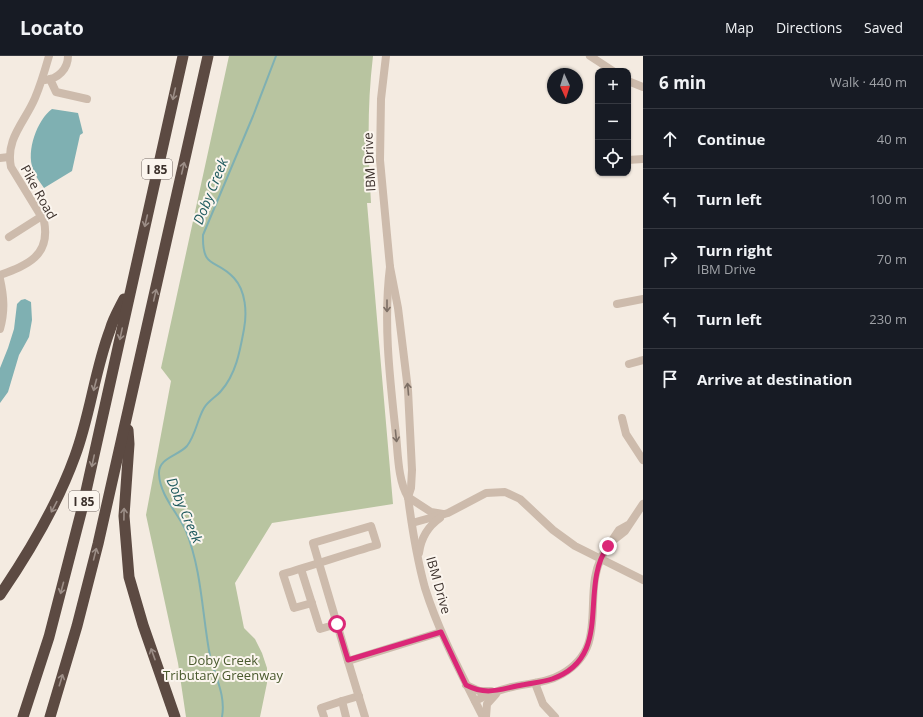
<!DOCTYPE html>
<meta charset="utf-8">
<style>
:root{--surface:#171b24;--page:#20242c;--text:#f1f3f6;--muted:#9ea1a6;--line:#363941}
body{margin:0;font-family:"Open Sans",sans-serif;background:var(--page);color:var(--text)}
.controls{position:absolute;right:12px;top:12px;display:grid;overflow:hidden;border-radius:8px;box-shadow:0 1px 3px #0004}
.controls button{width:36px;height:36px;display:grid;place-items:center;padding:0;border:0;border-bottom:1px solid var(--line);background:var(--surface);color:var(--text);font:20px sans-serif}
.compass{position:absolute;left:547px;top:12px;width:36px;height:36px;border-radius:50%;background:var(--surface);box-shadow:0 1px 3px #0004;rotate:176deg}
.stop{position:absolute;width:12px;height:12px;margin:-9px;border:3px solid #db2777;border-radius:50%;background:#fff}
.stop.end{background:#db2777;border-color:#fff;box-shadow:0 1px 4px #0008}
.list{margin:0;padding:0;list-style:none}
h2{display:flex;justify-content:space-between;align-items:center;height:52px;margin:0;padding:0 16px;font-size:17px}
h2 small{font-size:13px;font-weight:400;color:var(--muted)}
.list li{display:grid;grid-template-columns:26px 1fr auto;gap:12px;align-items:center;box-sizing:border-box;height:60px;padding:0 16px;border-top:1px solid var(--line)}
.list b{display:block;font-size:15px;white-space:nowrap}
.list p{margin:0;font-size:13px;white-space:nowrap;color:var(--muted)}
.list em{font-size:13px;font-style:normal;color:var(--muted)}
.icon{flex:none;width:22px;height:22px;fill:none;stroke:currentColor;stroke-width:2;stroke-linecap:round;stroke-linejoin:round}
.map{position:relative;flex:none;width:643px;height:661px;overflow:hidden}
header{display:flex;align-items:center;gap:24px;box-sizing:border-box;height:56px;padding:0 20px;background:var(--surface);border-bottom:1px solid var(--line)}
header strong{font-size:19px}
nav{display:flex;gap:22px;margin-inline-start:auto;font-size:14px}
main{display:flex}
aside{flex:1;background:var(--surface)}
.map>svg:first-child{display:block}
.green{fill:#b8c4a0}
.water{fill:#7fb0b2}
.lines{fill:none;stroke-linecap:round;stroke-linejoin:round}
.stream{stroke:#7fb0b2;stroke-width:2}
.minor{stroke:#cdbbac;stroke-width:8}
.highway{stroke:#5c4a42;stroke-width:11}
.oneway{stroke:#9c8e87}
.oneway2{stroke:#7d6f65}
.route{stroke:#db2777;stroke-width:5}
.labels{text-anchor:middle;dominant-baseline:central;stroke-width:4;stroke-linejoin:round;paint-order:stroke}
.shield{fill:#fbf5ee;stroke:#756b66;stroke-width:1}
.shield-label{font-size:12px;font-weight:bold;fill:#3b302b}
.street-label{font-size:13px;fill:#3b302b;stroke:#fbf5ee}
.park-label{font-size:13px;fill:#4a5a2e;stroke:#fbf5ee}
.water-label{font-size:14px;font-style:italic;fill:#1f5a5e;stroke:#fbf5ee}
</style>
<header>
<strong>Locato</strong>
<nav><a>Map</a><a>Directions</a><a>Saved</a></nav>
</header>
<main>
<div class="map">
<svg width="643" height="661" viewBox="0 0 643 661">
<rect width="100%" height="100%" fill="#f4ebe1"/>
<!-- green -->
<path class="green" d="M229,0H373C367,50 368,97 371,147H367L393,448L272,467L235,527L244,572L255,583L262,597L267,612V627L260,661H186L178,607L146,459L171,325L161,312Z"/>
<!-- water -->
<g class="water">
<path d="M52,53L78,57L83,77L80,79L72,115L44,132C40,126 35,120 33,113C26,95 37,64 52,53Z"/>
<polygon points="25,243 31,246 32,264 29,281 19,299 8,336 0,347 0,312 8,292 14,273 17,248 21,244"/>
</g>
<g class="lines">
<!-- stream -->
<path class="stream" d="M222,661C226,639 215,621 210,600C202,558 202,515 186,475C178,457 160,440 159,418C158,402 178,400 187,390C196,378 197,364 204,352C208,345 216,341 221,335C236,318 240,295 244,273C247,257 246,235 234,222C216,202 202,214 203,179L253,60L276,0"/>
<!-- minor -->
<g class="minor">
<polyline points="386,0 381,43 380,104 390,211 398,252 408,334 412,414 411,432 408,441"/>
<polyline points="590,0 613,15"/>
<polyline points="50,23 56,36 87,43"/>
<path d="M45,24C58,23 68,13 68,0"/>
<polyline points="628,25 643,31"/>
<polyline points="0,102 9,101"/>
<polyline points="628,104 643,103"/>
<polyline points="9,181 42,160"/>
<path d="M390,211C383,267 390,324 396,379C398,398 398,425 408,441C412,472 417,503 425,532C439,577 462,619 483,661"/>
<path d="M0,219C27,209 51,200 44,165L11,111C5,83 25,66 35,42C41,28 45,14 49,0"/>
<path d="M0,223C4,241 5,255 0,273"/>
<polyline points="617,248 643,243"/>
<polyline points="629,308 643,304"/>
<polyline points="622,362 626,378 643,404"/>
<polyline points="408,441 431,456 443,458"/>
<polyline points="412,467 448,457 486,437 505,436 520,443 553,474 575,490 643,524"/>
<polyline points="628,469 619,474 611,486 625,475 643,448"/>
<path d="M419,497C421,482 427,471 440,462"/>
<polyline points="301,513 320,573 337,568"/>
<path d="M312,547L294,552L283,518C314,509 346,498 377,489L371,470L313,487L348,605"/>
<polyline points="535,627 543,648 555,661"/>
<polyline points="466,629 479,635 491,635"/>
<path d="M475,645C487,639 499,634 512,631C529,627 547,627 562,618C602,595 589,559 595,522C597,509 603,496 611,486"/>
<polyline points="324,661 321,652 342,645"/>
<polyline points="346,661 342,645 359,640"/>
<polyline points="365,661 348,605 441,576"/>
<polyline points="486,661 487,648 496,638"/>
</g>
<!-- highway -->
<g class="highway">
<polyline points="128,374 129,388 124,460 129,521 143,569 175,661"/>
<path d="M0,539C30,495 57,450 75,400C90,360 95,313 110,274C113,263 119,253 124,243"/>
<polyline points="23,661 49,581 82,453 183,0"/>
<polyline points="50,661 77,570 98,488 208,0"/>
</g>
</g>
<!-- one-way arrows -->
<defs><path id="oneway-shaft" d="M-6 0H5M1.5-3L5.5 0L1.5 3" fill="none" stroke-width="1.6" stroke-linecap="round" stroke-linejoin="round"/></defs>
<g class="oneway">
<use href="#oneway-shaft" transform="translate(174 38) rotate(103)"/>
<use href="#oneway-shaft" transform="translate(183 112) rotate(-77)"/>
<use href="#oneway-shaft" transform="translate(146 165) rotate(103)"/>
<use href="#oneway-shaft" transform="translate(155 239) rotate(-77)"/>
<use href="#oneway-shaft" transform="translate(121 278) rotate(102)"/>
<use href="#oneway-shaft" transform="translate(95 329) rotate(105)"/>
<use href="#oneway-shaft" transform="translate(93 405) rotate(102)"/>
<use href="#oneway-shaft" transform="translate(54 451) rotate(118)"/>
<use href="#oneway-shaft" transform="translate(124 458) rotate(-89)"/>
<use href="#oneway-shaft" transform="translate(95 498) rotate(-76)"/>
<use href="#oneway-shaft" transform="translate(62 532) rotate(105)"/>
<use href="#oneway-shaft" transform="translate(153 598) rotate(-110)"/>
<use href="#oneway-shaft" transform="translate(61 624) rotate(-73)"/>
</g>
<g class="oneway2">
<use href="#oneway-shaft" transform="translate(387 250) rotate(90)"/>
<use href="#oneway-shaft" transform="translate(408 333) rotate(-95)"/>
<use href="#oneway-shaft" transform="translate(396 380) rotate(84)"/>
</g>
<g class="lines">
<!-- route -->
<path class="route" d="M337,568L348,604L441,576L466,629C487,640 500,633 522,629C532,627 543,626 552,623C615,601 578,532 608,490"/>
</g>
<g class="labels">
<!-- shield labels -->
<g class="shield">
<rect x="142" y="103" width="30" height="20" rx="3"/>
<rect x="69" y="435" width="30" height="20" rx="3"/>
</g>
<g class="shield-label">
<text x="157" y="113">I 85</text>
<text x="84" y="445">I 85</text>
</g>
<!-- street labels -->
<g class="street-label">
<text transform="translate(369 106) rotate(-93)">IBM Drive</text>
<text transform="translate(39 136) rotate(61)">Pike Road</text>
<text transform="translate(439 529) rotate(74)">IBM Drive</text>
</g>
<!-- park labels -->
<g class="park-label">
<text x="223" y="604">Doby Creek<tspan x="223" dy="15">Tributary Greenway</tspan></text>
</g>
<!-- water labels -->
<g class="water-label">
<text transform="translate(210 135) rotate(-68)">Doby Creek</text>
<text transform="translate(185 454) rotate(67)">Doby Creek</text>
</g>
</g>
</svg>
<div class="controls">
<button>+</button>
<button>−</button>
<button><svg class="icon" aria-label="locate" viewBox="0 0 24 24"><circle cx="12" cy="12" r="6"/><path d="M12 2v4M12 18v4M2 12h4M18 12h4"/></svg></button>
</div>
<svg class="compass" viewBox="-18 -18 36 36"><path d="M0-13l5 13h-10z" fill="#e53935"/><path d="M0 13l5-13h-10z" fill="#9ea1a6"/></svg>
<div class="stop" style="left:337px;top:568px"></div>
<div class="stop end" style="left:608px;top:490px"></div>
</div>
<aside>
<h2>6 min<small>Walk · 440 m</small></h2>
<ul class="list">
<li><svg class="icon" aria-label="ahead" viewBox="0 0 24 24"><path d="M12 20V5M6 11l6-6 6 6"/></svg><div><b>Continue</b></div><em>40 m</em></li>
<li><svg class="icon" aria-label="left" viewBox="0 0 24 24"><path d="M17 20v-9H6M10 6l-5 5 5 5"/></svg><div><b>Turn left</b></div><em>100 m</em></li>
<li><svg class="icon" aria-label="right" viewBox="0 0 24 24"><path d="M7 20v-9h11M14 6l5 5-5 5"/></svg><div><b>Turn right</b><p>IBM Drive</p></div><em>70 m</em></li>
<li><svg class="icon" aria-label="left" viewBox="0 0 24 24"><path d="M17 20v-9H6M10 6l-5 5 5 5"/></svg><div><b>Turn left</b></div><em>230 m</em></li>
<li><svg class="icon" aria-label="arrive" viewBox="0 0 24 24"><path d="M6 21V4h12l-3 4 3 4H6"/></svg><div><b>Arrive at destination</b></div></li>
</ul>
</aside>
</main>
